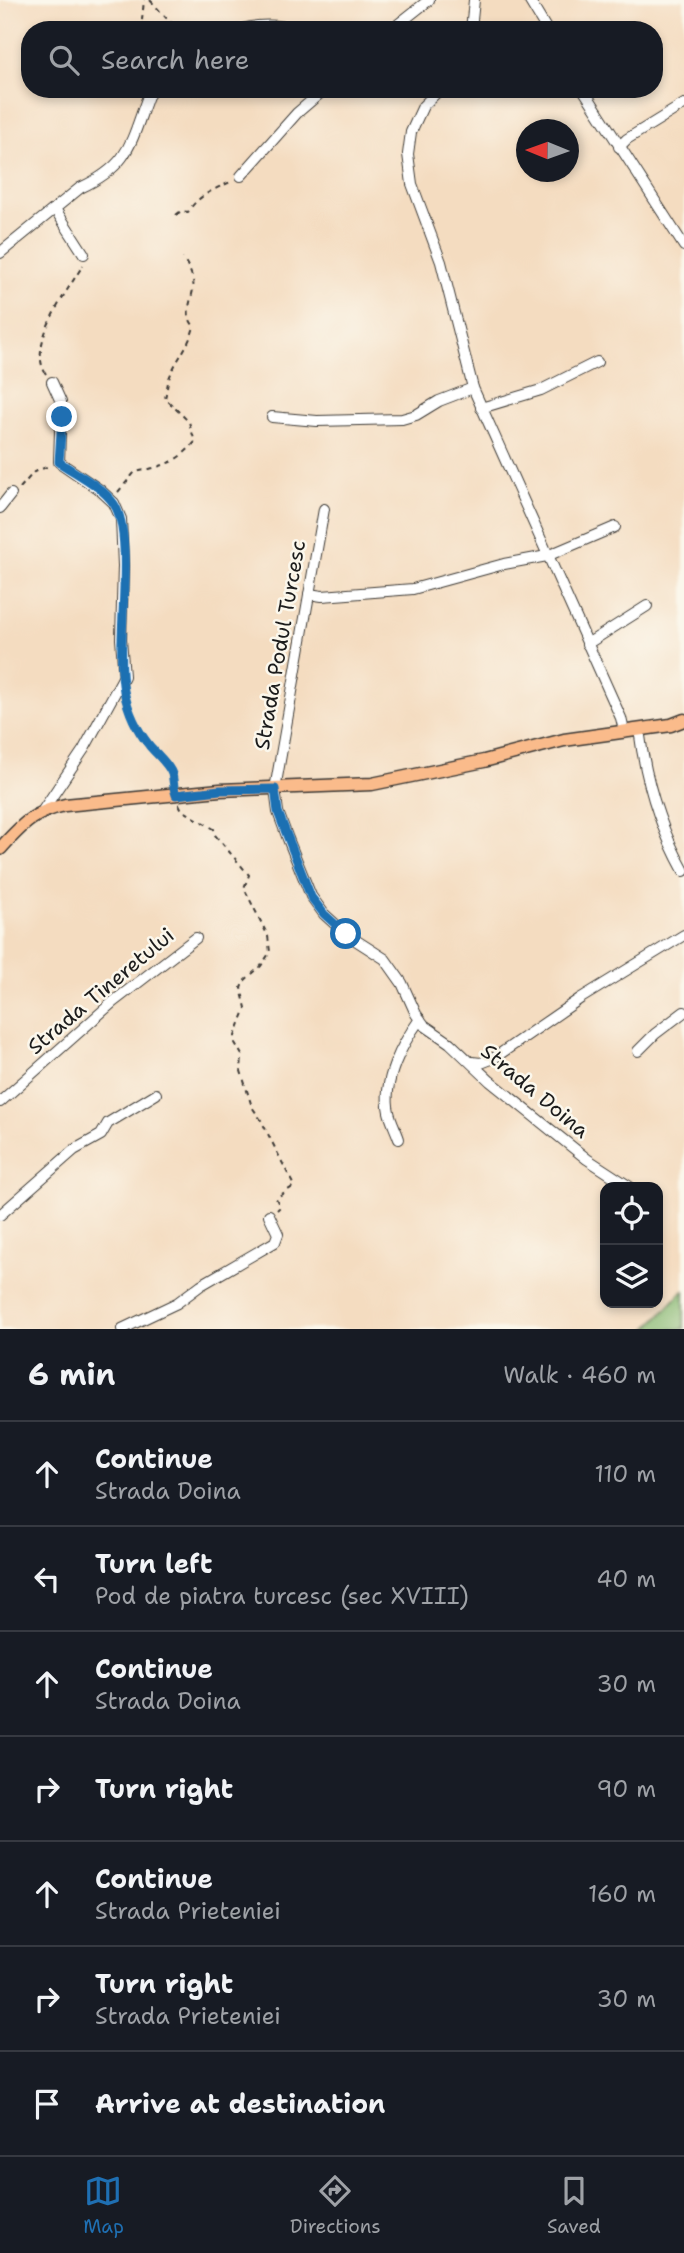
<!DOCTYPE html>
<meta charset="utf-8">
<style>
:root{--surface:#171b24;--page:#20242c;--text:#f1f3f6;--muted:#9ea1a6;--line:#363941;--accent:#1f6fb2}
body{margin:0;font-family:"Shantell Sans",sans-serif;background:var(--page);color:var(--text)}
.controls{position:absolute;right:21px;bottom:21px;display:grid;overflow:hidden;border-radius:14px;box-shadow:0 4px 10px #0003}
.controls button{width:63px;height:63px;display:grid;place-items:center;padding:0;border:0;border-bottom:2px solid var(--line);background:var(--surface);color:var(--text);font:35px sans-serif}
.compass{position:absolute;left:516px;top:119px;width:63px;height:63px;border-radius:50%;background:var(--surface);box-shadow:0 4px 10px #0003;rotate:271deg}
.stop{position:absolute;width:21px;height:21px;margin:-16px;border:5px solid #1f6fb2;border-radius:50%;background:#fff}
.stop.end{background:#1f6fb2;border-color:#fff;box-shadow:0 2px 7px #0008}
.list{margin:0;padding:0;list-style:none}
h2{display:flex;justify-content:space-between;align-items:center;height:91px;margin:0;padding:0 28px;font-size:30px}
h2 small{font-size:23px;font-weight:400;color:var(--muted)}
.list li{display:grid;grid-template-columns:46px 1fr auto;gap:21px;align-items:center;box-sizing:border-box;height:105px;padding:0 28px;border-top:2px solid var(--line)}
.list b{display:block;font-size:26px;white-space:nowrap}
.list p{margin:0;font-size:23px;white-space:nowrap;color:var(--muted)}
.list em{font-size:23px;font-style:normal;color:var(--muted)}
.icon{flex:none;width:38px;height:38px;fill:none;stroke:currentColor;stroke-width:2;stroke-linecap:round;stroke-linejoin:round}
.map{position:relative;flex:none;width:684px;height:1329px;overflow:hidden}
.search{position:absolute;background:var(--surface);box-shadow:0 4px 10px #0003;left:21px;right:21px;top:21px;height:77px;display:flex;align-items:center;gap:18px;box-sizing:border-box;padding:0 24px;border-radius:28px;color:var(--muted);font-size:26px}
.sheet{height:826px;background:var(--surface)}
nav{display:flex;justify-content:space-around;align-items:center;box-sizing:border-box;height:98px;border-top:2px solid var(--line);background:var(--surface);font-size:19px;color:var(--muted)}
nav a{display:grid;justify-items:center;gap:4px}
nav .on{color:var(--accent)}
.map>svg:first-child{display:block}
.forest{fill:#89b973;stroke:#526a48;stroke-width:2}
.lines{fill:none;stroke-linecap:round;stroke-linejoin:round}
.minor-casing{stroke:#3c3935;stroke-width:12}
.major-casing{stroke:#3c3935;stroke-width:15}
.path{stroke:#3c3935;stroke-width:2;stroke-dasharray:5 5;stroke-linecap:butt}
.minor{stroke:#fff;stroke-width:10}
.major{stroke:#fabb8b;stroke-width:12}
.route{stroke:#1f6fb2;stroke-width:9}
.labels{text-anchor:middle;dominant-baseline:central;stroke-width:5;stroke-linejoin:round;paint-order:stroke}
.street-label{font-size:21px;fill:#1c1c1c;stroke:#fbf7ec}
</style>
<div class="map">
<svg width="684" height="1329" viewBox="0 0 684 1329">
<rect width="100%" height="100%" fill="#fbf7ec"/>
<filter id="ink" filterUnits="userSpaceOnUse"><feTurbulence type="fractalNoise" baseFrequency=".0143" numOctaves="2"/><feDisplacementMap in="SourceGraphic" scale="14" xChannelSelector="R" yChannelSelector="G"/><feConvolveMatrix kernelMatrix="1 2 1 2 8 2 1 2 1" color-interpolation-filters="sRGB"/></filter>
<filter id="wash" filterUnits="userSpaceOnUse"><feTurbulence type="fractalNoise" baseFrequency=".00686" numOctaves="4" result="noise"/><feDisplacementMap in="SourceGraphic" scale="28" xChannelSelector="R" yChannelSelector="G"/><feGaussianBlur stdDeviation="1.57" result="paint"/><feColorMatrix in="noise" values="0 0 0 0 0 0 0 0 0 0 0 0 0 0 0 0 0 1.4 0 .05"/><feComposite in="paint" operator="in"/></filter>
<g filter="url(#wash)">
<rect width="100%" height="100%" fill="#f4dcc0"/>
<!-- forest -->
<polygon class="forest" points="684,1291 684,1329 647,1329 681,1293"/>
</g>
<g filter="url(#ink)">
<g class="lines">
<defs>
<g id="minor">
<polyline points="529,0 547,30"/>
<path d="M238,30C258,24 278,24 298,30"/>
<polyline points="391,30 429,0"/>
<polyline points="471,30 474,0"/>
<polyline points="440,89 423,106 411,132 408,154 412,184 441,262 473,388 621,718 624,731"/>
<polyline points="583,89 684,246"/>
<polyline points="619,147 627,139 684,104"/>
<polyline points="241,176 297,113 325,89"/>
<polyline points="55,209 84,254"/>
<path d="M0,253L80,188C130,165 130,144 148,96L153,89"/>
<polyline points="481,408 541,390 597,362"/>
<polyline points="272,417 317,421 402,419 416,415 439,401 473,388"/>
<polyline points="0,508 11,494"/>
<polyline points="324,509 275,789 278,812 288,839 311,896 324,914 346,934 385,959 402,983 416,1014 424,1025 450,1043 490,1081 587,1159 630,1187"/>
<polyline points="309,594 322,596 413,589 504,564 547,556 615,527"/>
<polyline points="587,644 647,606"/>
<path d="M639,729C645,778 660,828 684,871"/>
<polyline points="43,810 84,749 124,676 121,639 123,566 121,519 114,503 100,490 59,462 61,402 52,382"/>
<polyline points="638,1051 655,1034 684,1012"/>
<polyline points="472,1062 481,1063 494,1058 581,998 684,935"/>
<polyline points="0,1102 113,1002 196,938"/>
<path d="M399,1139C396,1130 391,1121 389,1112C382,1081 402,1044 420,1019"/>
<polyline points="0,1215 74,1150 101,1135 108,1123 156,1094"/>
<polyline points="122,1329 177,1303 201,1285 275,1242 278,1234 269,1215"/>
</g>
<path id="major" d="M0,849C22,825 33,812 65,805L220,790L372,784L484,761L564,740L671,725L684,720"/>
</defs>
<!-- minor casing -->
<use href="#minor" class="minor-casing"/>
<!-- major casing -->
<use href="#major" class="major-casing"/>
<!-- path -->
<g class="path">
<polyline points="150,0 169,21 182,30"/>
<polyline points="141,30 144,0"/>
<path d="M176,215L181,211L188,212C198,195 215,189 233,181"/>
<path d="M46,374C26,345 68,290 83,265"/>
<polyline points="20,488 34,472 49,466"/>
<path d="M118,492L135,472C161,467 177,463 195,442L189,422L165,398C167,391 167,383 170,376C177,358 190,345 194,326C181,312 196,295 193,280C191,272 187,264 183,258"/>
<path d="M125,694C129,712 136,726 146,741C155,755 172,765 172,783"/>
<polyline points="179,804 182,810 214,829 215,835 249,875 244,888 268,936 270,952 261,966 244,981 241,988 246,1008 235,1036 235,1043 242,1055 241,1071 252,1107 261,1120 294,1186 276,1198 280,1207 277,1210"/>
</g>
<!-- minor -->
<use href="#minor" class="minor"/>
<!-- major -->
<use href="#major" class="major"/>
</g>
</g>
<g class="lines" filter="url(#ink)">
<!-- route -->
<path class="route" d="M62,417L59,462C76,474 102,486 114,504C136,537 115,646 124,691C128,711 136,729 149,745C155,753 169,764 172,774C174,782 173,787 176,795L220,790L275,789L278,812L311,897L324,914L346,934"/>
</g>
<g class="labels">
<!-- street labels -->
<g class="street-label">
<text transform="translate(280 645) rotate(-80)">Strada Podul Turcesc</text>
<text transform="translate(101 991) rotate(-40)">Strada Tineretului</text>
<text transform="translate(535 1091) rotate(40)">Strada Doina</text>
</g>
</g>
</svg>
<div class="controls">
<button><svg class="icon" aria-label="locate" viewBox="0 0 24 24"><circle cx="12" cy="12" r="6"/><path d="M12 2v4M12 18v4M2 12h4M18 12h4"/></svg></button>
<button><svg class="icon" aria-label="layers" viewBox="0 0 24 24"><path d="M12 4l9 5-9 5-9-5zM3 14l9 5 9-5"/></svg></button>
</div>
<svg class="compass" viewBox="-18 -18 36 36"><path d="M0-13l5 13h-10z" fill="#e53935"/><path d="M0 13l5-13h-10z" fill="#9ea1a6"/></svg>
<div class="stop" style="left:346px;top:934px"></div>
<div class="stop end" style="left:62px;top:417px"></div>
<div class="search"><svg class="icon" aria-label="search" viewBox="0 0 24 24"><circle cx="10" cy="10" r="6"/><path d="M15 15l6 6"/></svg>Search here</div>
</div>
<section class="sheet">
<h2>6 min<small>Walk · 460 m</small></h2>
<ul class="list">
<li><svg class="icon" aria-label="ahead" viewBox="0 0 24 24"><path d="M12 20V5M6 11l6-6 6 6"/></svg><div><b>Continue</b><p>Strada Doina</p></div><em>110 m</em></li>
<li><svg class="icon" aria-label="left" viewBox="0 0 24 24"><path d="M17 20v-9H6M10 6l-5 5 5 5"/></svg><div><b>Turn left</b><p>Pod de piatra turcesc (sec XVIII)</p></div><em>40 m</em></li>
<li><svg class="icon" aria-label="ahead" viewBox="0 0 24 24"><path d="M12 20V5M6 11l6-6 6 6"/></svg><div><b>Continue</b><p>Strada Doina</p></div><em>30 m</em></li>
<li><svg class="icon" aria-label="right" viewBox="0 0 24 24"><path d="M7 20v-9h11M14 6l5 5-5 5"/></svg><div><b>Turn right</b></div><em>90 m</em></li>
<li><svg class="icon" aria-label="ahead" viewBox="0 0 24 24"><path d="M12 20V5M6 11l6-6 6 6"/></svg><div><b>Continue</b><p>Strada Prieteniei</p></div><em>160 m</em></li>
<li><svg class="icon" aria-label="right" viewBox="0 0 24 24"><path d="M7 20v-9h11M14 6l5 5-5 5"/></svg><div><b>Turn right</b><p>Strada Prieteniei</p></div><em>30 m</em></li>
<li><svg class="icon" aria-label="arrive" viewBox="0 0 24 24"><path d="M6 21V4h12l-3 4 3 4H6"/></svg><div><b>Arrive at destination</b></div></li>
</ul>
</section>
<nav>
<a class="on"><svg class="icon" aria-label="map" viewBox="0 0 24 24"><path d="M3 6l6-2 6 2 6-2v14l-6 2-6-2-6 2zM9 4v14M15 6v14"/></svg>Map</a>
<a><svg class="icon" aria-label="directions" viewBox="0 0 24 24"><path d="M12 3l9 9-9 9-9-9zM9 14v-3h6M13 9l2 2-2 2"/></svg>Directions</a>
<a><svg class="icon" aria-label="saved" viewBox="0 0 24 24"><path d="M7 4h10v16l-5-4-5 4z"/></svg>Saved</a>
</nav>
